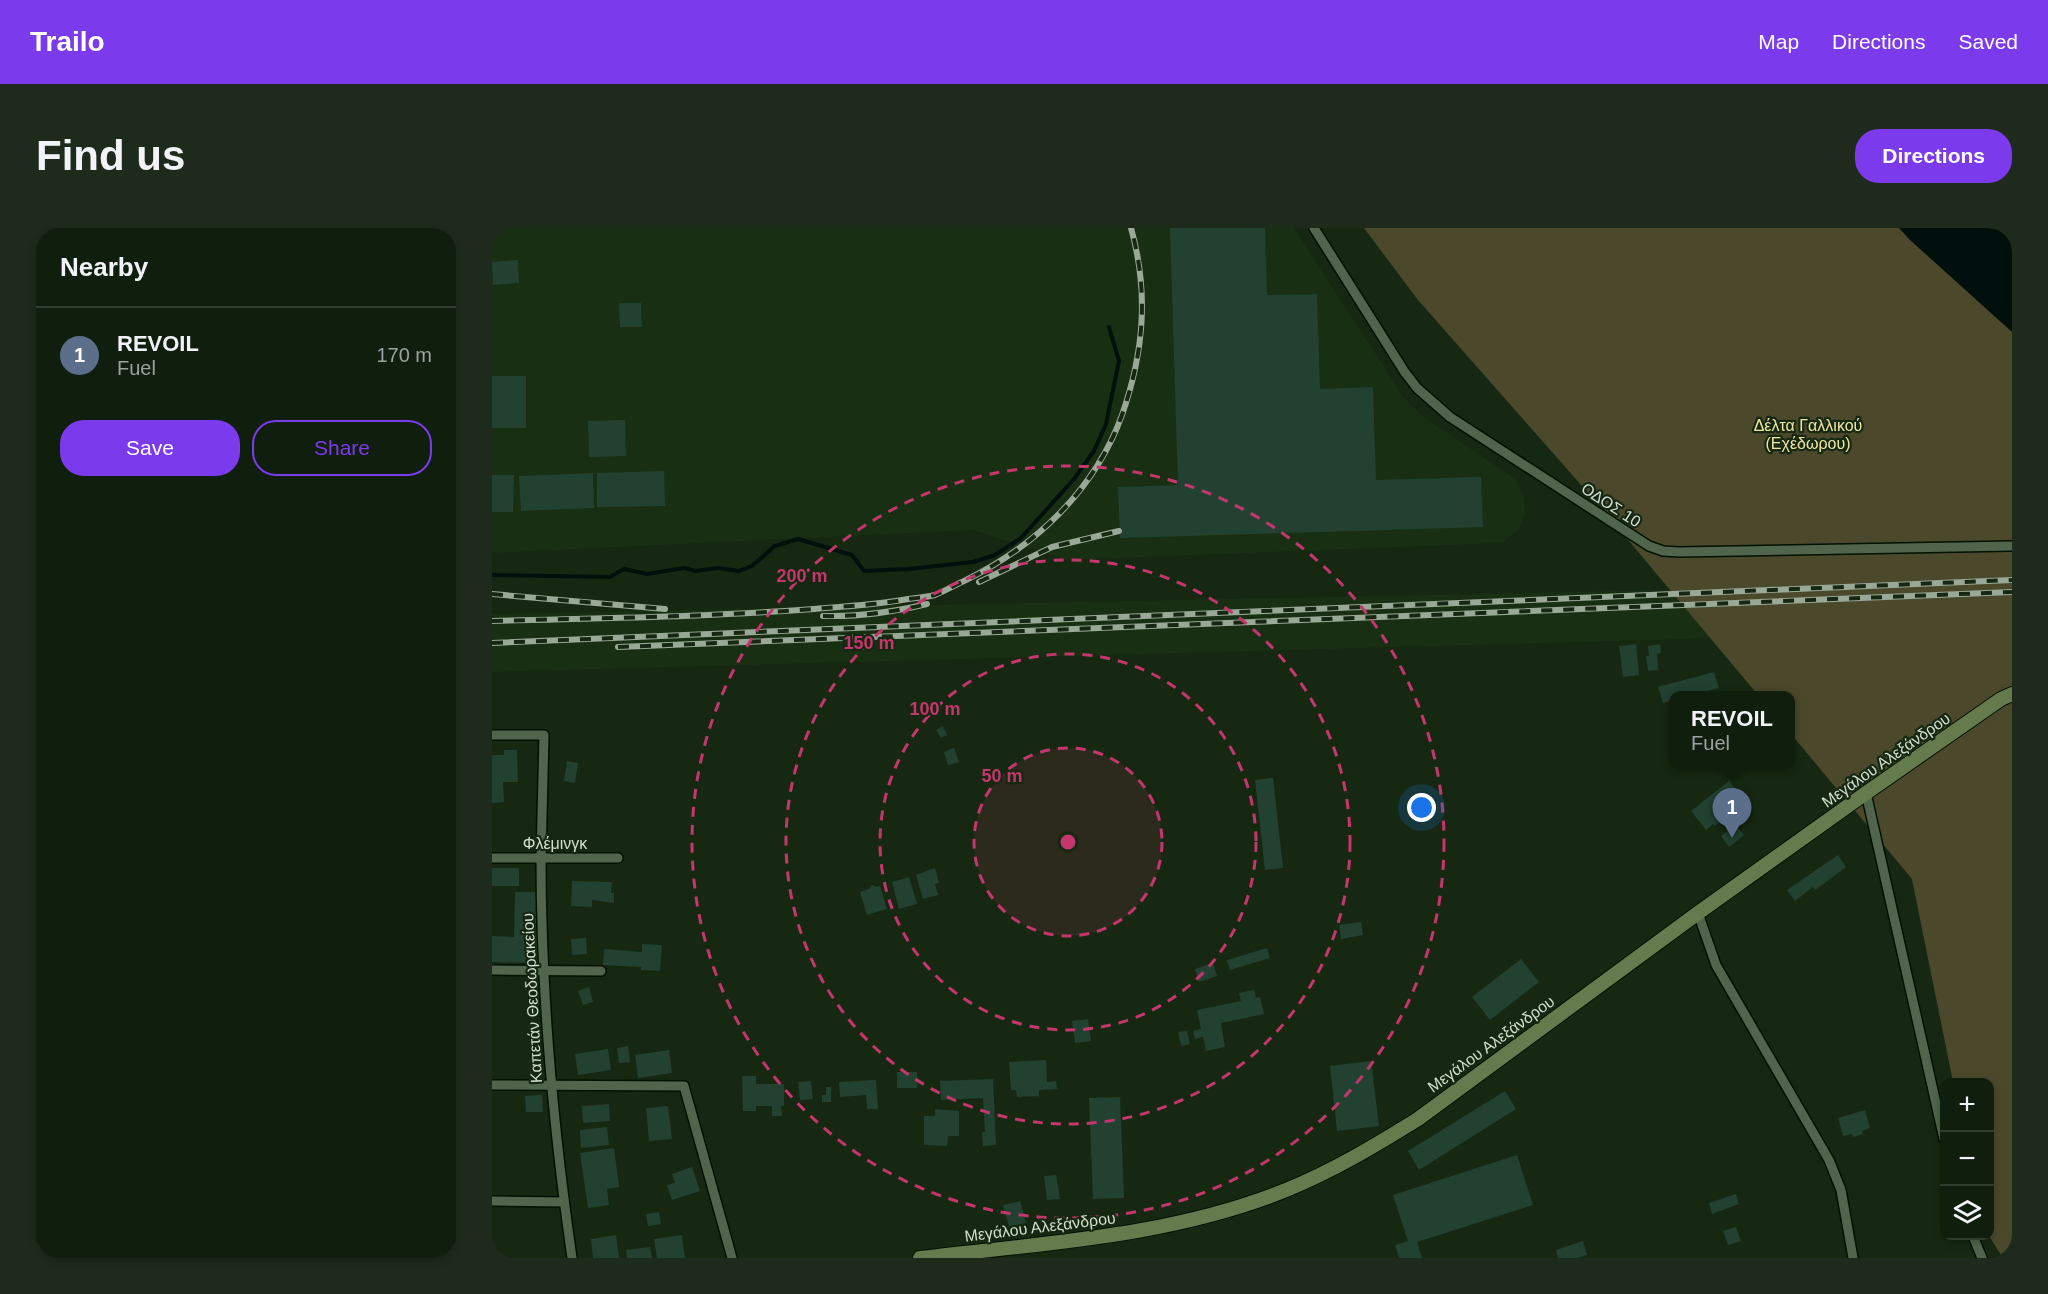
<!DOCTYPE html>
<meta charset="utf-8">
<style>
:root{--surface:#101e0e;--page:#1e2b1c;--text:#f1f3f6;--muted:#9ca29e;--line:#303c2e;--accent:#7c3aed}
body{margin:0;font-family:Arial,sans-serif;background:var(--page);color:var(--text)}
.controls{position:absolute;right:18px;bottom:18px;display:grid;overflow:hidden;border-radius:12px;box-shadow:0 3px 9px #0003}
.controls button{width:54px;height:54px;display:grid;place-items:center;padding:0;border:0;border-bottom:2px solid var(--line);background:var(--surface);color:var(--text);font:30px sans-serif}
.you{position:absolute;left:930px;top:580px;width:21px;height:21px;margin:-15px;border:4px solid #fff;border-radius:50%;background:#1a73e8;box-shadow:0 0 0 9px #1a73e833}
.badge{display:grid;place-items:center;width:39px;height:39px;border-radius:50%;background:var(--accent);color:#fff;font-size:20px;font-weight:700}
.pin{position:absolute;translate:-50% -50px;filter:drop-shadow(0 2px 3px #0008)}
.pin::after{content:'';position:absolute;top:32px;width:21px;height:18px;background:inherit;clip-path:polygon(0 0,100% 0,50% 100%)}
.popup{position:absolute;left:1177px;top:463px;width:126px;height:78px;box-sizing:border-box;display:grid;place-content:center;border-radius:12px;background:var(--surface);filter:drop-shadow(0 2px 4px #0005);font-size:20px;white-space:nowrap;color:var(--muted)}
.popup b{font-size:22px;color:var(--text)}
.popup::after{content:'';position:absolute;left:50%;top:100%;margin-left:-12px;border:12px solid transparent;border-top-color:var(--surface)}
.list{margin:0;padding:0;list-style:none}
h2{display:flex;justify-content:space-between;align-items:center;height:78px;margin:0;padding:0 24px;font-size:26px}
h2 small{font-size:20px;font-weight:400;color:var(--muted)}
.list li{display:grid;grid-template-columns:39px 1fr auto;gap:18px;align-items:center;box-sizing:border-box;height:96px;padding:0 24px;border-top:2px solid var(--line)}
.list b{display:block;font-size:22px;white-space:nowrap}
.list p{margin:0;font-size:20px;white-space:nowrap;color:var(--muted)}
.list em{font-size:20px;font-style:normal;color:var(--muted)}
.actions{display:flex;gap:12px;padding:18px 24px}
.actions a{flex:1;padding:14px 0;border:2px solid var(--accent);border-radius:24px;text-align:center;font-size:21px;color:var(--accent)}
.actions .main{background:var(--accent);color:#fff}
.icon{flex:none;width:33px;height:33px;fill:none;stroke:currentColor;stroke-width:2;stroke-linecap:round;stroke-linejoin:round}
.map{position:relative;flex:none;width:1520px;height:1030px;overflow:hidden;border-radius:24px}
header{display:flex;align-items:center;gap:36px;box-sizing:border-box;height:84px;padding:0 30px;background:var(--accent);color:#fff}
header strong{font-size:28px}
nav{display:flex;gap:33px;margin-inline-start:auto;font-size:21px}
.intro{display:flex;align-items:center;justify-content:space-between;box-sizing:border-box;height:144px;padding:0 36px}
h1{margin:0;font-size:42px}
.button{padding:15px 27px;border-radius:24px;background:var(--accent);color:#fff;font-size:21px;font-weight:700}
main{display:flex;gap:36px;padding:0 36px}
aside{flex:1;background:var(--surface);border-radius:24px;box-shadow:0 3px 9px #0003}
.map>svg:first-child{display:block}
.built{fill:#182f13}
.green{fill:#4c482c}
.water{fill:#01100d}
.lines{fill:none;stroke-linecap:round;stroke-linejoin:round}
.stream{stroke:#01100d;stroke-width:4}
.building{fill:#224131}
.street-casing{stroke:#021100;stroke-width:12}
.secondary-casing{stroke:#021100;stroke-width:16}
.street{stroke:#50654b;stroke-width:9}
.secondary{stroke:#667b4d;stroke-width:14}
.rail-casing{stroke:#9aa897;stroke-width:6}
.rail{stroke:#162812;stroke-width:4;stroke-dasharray:11;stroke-linecap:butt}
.ring{fill:none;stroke:#c4366c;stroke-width:3;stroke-dasharray:10 8}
.labels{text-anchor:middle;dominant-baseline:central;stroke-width:4.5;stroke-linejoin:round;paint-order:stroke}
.park-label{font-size:16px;fill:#f0e69d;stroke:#162812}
.street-label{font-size:16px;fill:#d2decf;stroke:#162812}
.centre{fill:#c4366c;stroke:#162812;stroke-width:3}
.ring-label{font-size:18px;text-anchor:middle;font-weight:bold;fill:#c4366c;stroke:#162812;stroke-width:4.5;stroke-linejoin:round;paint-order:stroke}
</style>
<header>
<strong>Trailo</strong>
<nav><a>Map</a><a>Directions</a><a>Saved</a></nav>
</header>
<div class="intro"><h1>Find us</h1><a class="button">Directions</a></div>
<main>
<aside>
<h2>Nearby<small></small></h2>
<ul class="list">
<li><span class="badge" style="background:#5c6f8a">1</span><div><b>REVOIL</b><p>Fuel</p></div><em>170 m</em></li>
</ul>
<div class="actions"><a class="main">Save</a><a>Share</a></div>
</aside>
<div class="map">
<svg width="1520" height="1030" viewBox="0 0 1520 1030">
<rect width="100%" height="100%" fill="#162812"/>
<!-- built -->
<g class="built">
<polygon points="0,0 802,0 912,170 933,190 1023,251 1032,267 1033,286 1027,301 1010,315 573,332 481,302 0,325"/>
<polygon points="1520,355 1520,402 0,444 0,386"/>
</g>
<!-- green -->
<polygon class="green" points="872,0 1520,0 1520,1030 1511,1030 1497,1008 1498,854 1461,854 1420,651 1299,506 1298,468 1266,467 1106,276 926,72"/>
<!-- water -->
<polygon class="water" points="1407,0 1520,0 1520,104 1418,12"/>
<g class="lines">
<!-- stream -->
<polyline class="stream" points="0,347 118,349 132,341 155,346 192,340 204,343 226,340 247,343 260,338 283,318 306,311 360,327 372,343 417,341 481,334 503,327 529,310 582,251 602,223 614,196 627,133 617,99"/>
</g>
<!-- building -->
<g class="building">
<polygon points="678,0 773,0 775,67 825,66 828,161 881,159 884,252 989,249 991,299 628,310 626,259 686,257"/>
<polygon points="26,32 27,55 1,57 0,34"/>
<polygon points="127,75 149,75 150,99 128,99"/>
<rect x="0" y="148" width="34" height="52"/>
<polygon points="133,192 134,228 97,229 96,193"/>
<polygon points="172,243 173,278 105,279 105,245"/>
<polygon points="101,245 102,280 29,283 27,248"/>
<polygon points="0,247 22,247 21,284 0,284"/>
<polygon points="1144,416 1147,447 1131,449 1127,418"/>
<polygon points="1168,416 1169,425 1165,426 1166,442 1156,443 1154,428 1157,428 1156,418"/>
<polygon points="1222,444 1227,460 1197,468 1182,468 1182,472 1171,475 1166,459"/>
<polygon points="451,498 455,507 449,510 444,502"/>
<polygon points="462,520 467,534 456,537 452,524"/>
<polygon points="12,522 25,522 26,554 11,554 12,574 0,575 0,527 12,527"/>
<polygon points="75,533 86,535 83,555 72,553"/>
<polygon points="781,550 791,640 773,642 763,552"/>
<polygon points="1237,553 1253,573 1223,598 1221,596 1214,602 1199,583"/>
<polygon points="1243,597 1252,607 1237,619 1229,608"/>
<polygon points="1346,627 1354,639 1323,662 1321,659 1303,673 1295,662"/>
<rect x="0" y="640" width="27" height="18"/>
<polygon points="443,640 447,655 443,656 446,667 431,671 424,647"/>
<polygon points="417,649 425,676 407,681 400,654"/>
<polygon points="80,653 120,654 119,665 122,665 122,675 100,672 100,679 79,678"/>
<polygon points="382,657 383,659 388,658 395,681 375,687 368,664 379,660 378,658"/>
<polygon points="23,664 49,664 47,735 0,734 0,708 22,709"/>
<polygon points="869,694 871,707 849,711 847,697"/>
<polygon points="94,710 95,726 80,727 79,711"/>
<polygon points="150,716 170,717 168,743 149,742 149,739 111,737 112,721 150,724"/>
<polygon points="775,720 778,730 738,742 735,732"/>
<polygon points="1029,731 1047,754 998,792 980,769"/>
<polygon points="721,735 725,748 707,754 703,741"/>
<polygon points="97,759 101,774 91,777 86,763"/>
<polygon points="762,762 764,770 768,769 772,786 729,795 733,819 714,823 711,809 703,811 701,803 709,801 705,782 749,773 747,765"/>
<polygon points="596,791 599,813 583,815 580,793"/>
<polygon points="695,803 698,816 689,818 686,804"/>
<polygon points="136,818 138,834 127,835 125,820"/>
<polygon points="116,821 119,842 86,847 83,826"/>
<polygon points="177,822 180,845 146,850 143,827"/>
<polygon points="554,832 555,854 564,853 565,861 547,862 547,868 525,869 524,862 519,862 517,834"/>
<polygon points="879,833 887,898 845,903 838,838"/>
<rect x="405" y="844" width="20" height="16"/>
<polygon points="250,848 264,848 264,856 292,856 292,878 289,878 290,888 280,888 280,878 264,878 264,883 251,883"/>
<polygon points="501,851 504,917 491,918 490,904 493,904 491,870 449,872 448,853"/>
<polygon points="384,852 386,881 375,881 374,867 348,869 347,854"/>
<polygon points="319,853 321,871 308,872 306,854"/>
<polygon points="334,859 339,859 339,874 330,874 330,867 334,867"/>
<polygon points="1013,863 1024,881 927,942 916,923"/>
<polygon points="50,867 51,884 34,884 33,868"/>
<polygon points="628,869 632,970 601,971 597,870"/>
<polygon points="117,876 118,893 91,895 90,878"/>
<polygon points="176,878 180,911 157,913 154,880"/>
<polygon points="443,881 467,883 467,908 456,908 455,918 432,917 432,888 443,888"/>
<polygon points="1373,882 1378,900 1370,903 1371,906 1361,909 1360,906 1351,908 1346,890"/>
<polygon points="115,899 117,917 89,920 88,902"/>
<polygon points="122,920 127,959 115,961 117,977 96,980 88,925"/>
<polygon points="1025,927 1041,977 925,1014 930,1030 907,1030 903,1017 916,1013 901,967"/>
<polygon points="200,939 208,963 180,972 175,957 183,955 180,946"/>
<polygon points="564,947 568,971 555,972 552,948"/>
<polygon points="1244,966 1247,976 1220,986 1217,975"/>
<polygon points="528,973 534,995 517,999 511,977"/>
<polygon points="167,984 169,996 156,998 154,986"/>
<polygon points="1244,999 1249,1013 1236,1017 1231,1003"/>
<polygon points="124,1007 127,1030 101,1030 99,1011"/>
<polygon points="190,1007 193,1030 165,1030 162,1011"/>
<polygon points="1091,1013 1095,1027 1085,1030 1066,1030 1064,1022"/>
<polygon points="158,1019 160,1030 135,1030 134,1022"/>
</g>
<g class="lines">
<defs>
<g id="street">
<polyline points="822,0 912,143 925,160 958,189 1157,318 1171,323 1187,324 1520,318"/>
<path d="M0,507H52C51,548 50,589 49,630C49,764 61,898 80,1030"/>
<polyline points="1374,565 1452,911"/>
<polyline points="0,630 126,630"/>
<polyline points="1206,685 1224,737 1337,932 1349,962 1361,1030"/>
<polyline points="0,742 109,743"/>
<polyline points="0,857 192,858 240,1030"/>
<polyline points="0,973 72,974"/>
<polyline points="1481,1008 1490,1030"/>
</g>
<path id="secondary" d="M428,1030C551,1015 678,1009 794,962C841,943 884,917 926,891L1206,685L1374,565L1509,471L1520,466"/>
</defs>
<!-- street casing -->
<use href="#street" class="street-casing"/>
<!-- secondary casing -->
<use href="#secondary" class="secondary-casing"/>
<!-- street -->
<use href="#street" class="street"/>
<!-- secondary -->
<use href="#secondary" class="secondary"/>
<defs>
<g id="rail">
<polyline points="487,354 560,319 627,303"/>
<polyline points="0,366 173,381"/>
<path d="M331,388C366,389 401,384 435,376"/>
<path d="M0,393C107,390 215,389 322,381C353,378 385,377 416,371C425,370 435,369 443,367C453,363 463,357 472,353C543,319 603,262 630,187C652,124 657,64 639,0"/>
<polyline points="0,415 1520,352"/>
<polyline points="126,419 1520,364"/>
</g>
</defs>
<!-- rail casing -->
<use href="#rail" class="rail-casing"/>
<!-- rail -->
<use href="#rail" class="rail"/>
</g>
<!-- distance rings -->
<circle cx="576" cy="614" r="94" fill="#c4366c" fill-opacity=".12"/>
<g class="ring">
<circle cx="576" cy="614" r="94"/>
<circle cx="576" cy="614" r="188"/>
<circle cx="576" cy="614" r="282"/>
<circle cx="576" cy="614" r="376"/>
</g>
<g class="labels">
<!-- park labels -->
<g class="park-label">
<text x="1316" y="197">Δέλτα Γαλλικού<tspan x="1316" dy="18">(Εχέδωρου)</tspan></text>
</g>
<!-- street labels -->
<g class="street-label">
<text transform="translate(1119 277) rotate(33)">ΟΔΟΣ 10</text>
<text transform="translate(1394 532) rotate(-35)">Μεγάλου Αλεξάνδρου</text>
<text x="63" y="615">Φλέμινγκ</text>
<text transform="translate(40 770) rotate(-93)">Καπετάν Θεοδωρακείου</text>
<text transform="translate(999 816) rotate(-36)">Μεγάλου Αλεξάνδρου</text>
<text transform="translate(548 999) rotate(-7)">Μεγάλου Αλεξάνδρου</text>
</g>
</g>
<circle cx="576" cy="614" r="9" class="centre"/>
<g class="ring-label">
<text x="310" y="354">200 m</text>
<text x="377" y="421">150 m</text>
<text x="443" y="487">100 m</text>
<text x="510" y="554">50 m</text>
</g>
</svg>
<div class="controls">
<button>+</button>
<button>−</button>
<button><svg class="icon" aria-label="layers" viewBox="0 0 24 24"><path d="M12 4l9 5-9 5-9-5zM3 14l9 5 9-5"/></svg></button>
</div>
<div class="you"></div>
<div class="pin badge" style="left:1240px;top:610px;background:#5c6f8a">1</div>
<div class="popup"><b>REVOIL</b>Fuel</div>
</div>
</main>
